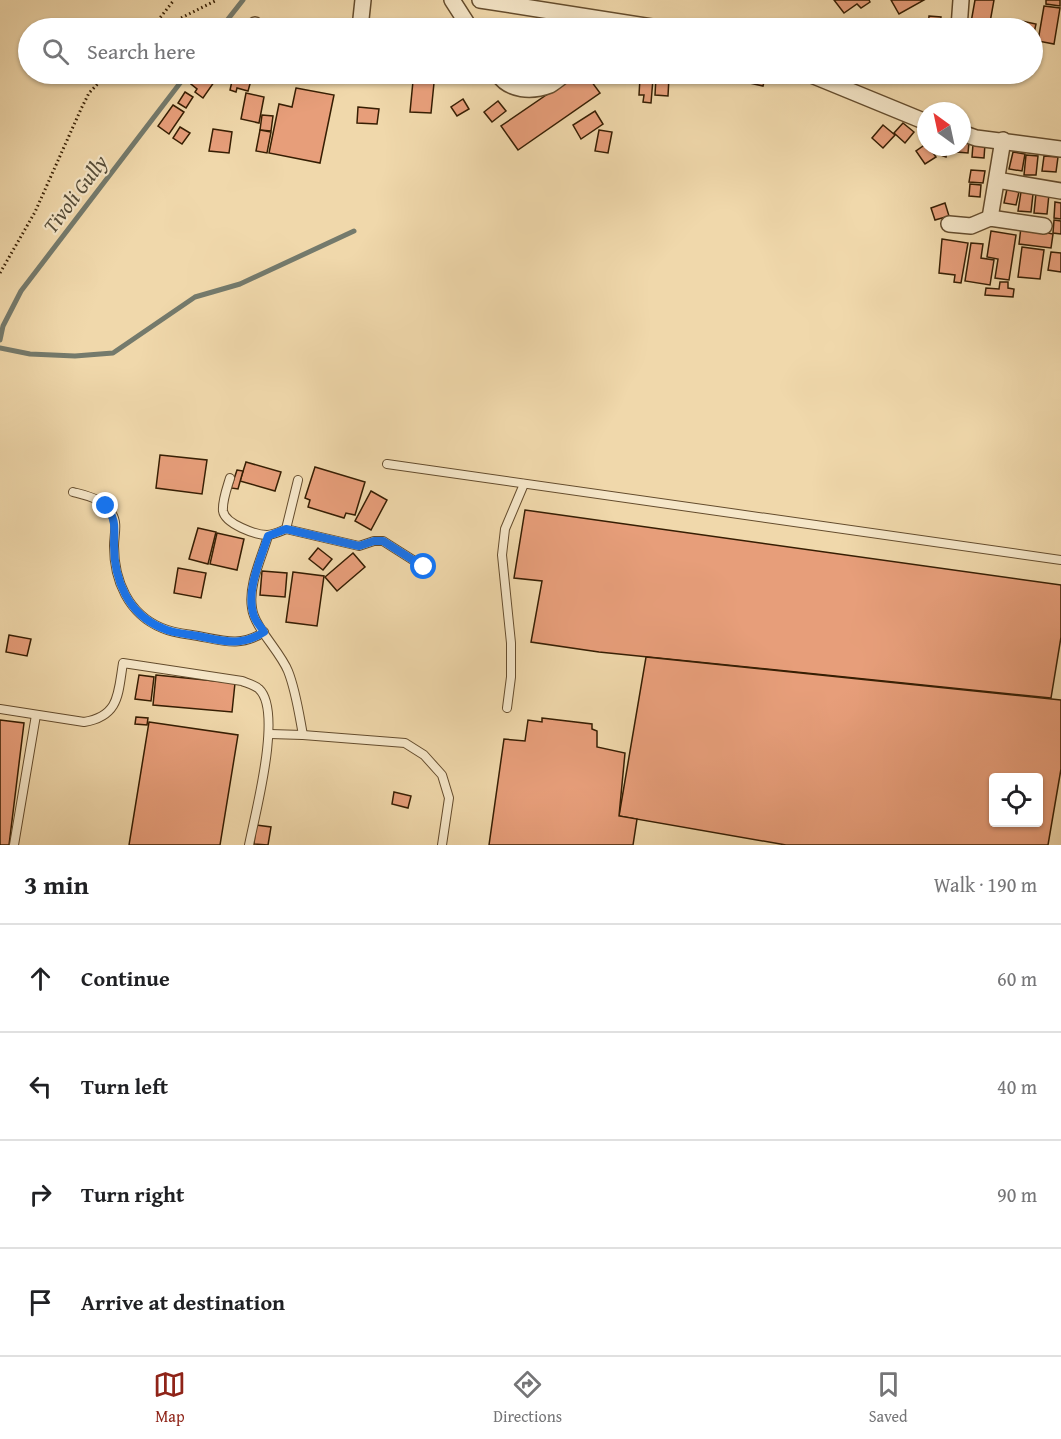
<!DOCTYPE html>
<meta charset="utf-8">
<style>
:root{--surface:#fff;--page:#f6f6f6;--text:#202124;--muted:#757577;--line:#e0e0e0;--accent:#8f2418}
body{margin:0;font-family:"Gentium Book Plus",serif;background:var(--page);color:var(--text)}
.controls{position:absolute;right:18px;bottom:18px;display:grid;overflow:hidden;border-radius:6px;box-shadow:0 2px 4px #0004}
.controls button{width:54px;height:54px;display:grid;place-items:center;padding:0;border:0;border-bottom:2px solid var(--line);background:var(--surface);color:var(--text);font:30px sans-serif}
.compass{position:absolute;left:917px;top:102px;width:54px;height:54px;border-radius:50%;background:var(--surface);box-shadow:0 2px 4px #0004;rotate:327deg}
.stop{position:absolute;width:18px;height:18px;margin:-14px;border:4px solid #1a73e8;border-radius:50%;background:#fff}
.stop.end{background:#1a73e8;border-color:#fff;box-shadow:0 2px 6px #0008}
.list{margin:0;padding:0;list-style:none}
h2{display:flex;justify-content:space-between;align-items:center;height:78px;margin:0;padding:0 24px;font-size:26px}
h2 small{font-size:20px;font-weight:400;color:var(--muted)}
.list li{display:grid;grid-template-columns:39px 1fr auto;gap:18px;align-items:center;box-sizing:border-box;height:108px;padding:0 24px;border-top:2px solid var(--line)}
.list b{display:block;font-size:22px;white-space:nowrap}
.list em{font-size:20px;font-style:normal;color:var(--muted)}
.icon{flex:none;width:33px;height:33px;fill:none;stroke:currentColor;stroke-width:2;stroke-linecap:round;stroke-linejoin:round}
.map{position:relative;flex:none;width:1061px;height:845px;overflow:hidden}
.search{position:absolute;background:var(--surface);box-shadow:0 2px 4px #0004;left:18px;right:18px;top:18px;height:66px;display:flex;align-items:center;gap:15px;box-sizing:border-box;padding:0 21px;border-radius:33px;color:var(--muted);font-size:22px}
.sheet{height:510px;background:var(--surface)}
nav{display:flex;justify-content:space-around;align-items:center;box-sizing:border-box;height:84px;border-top:2px solid var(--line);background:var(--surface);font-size:16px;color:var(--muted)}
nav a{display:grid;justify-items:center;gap:3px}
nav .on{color:var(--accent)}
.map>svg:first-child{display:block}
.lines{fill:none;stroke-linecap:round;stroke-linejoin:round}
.stream{stroke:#747a6c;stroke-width:5}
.building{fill:#e79e7a;stroke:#361e03;stroke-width:1.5;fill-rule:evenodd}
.service-casing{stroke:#644c2d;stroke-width:10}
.minor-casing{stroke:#644c2d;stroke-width:18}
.path{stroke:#361e03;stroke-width:3;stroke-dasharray:1.5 3;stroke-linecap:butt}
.service{stroke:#f5e6c8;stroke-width:8}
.minor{stroke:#f5e6c8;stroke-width:15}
.route{stroke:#1a73e8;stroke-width:8}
.labels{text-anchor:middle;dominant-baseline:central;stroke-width:4.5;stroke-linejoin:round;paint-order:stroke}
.water-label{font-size:21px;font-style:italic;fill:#554c38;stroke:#f5e6c8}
</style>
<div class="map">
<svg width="1061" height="845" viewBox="0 0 1061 845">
<rect width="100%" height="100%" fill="#f0d8ab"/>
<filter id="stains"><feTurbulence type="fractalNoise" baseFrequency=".00333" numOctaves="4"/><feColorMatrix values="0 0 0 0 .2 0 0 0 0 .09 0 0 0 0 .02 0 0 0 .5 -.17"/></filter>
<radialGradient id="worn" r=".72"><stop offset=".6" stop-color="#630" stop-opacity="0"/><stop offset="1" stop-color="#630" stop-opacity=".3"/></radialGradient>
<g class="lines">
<!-- stream -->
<g class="stream">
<polyline points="221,28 243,0"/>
<polyline points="0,340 3,326 21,291 187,74"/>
<polyline points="0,348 30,354 75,356 113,353 195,297 240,284 354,231"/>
</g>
</g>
<!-- building -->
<g class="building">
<polygon points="834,0 869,0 870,2 861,8 857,4 844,13"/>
<polygon points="891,0 924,0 899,14"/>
<polygon points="975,0 994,0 989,28 970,28"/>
<polygon points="1046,0 1060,0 1060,6 1046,4"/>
<polygon points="1044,6 1060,8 1054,44 1038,41"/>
<polygon points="929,16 941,17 940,28 928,28"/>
<rect x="272" y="20" width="35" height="8"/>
<polygon points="1017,20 1036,24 1032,42 1032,28 1015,28"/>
<polygon points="198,74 219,75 203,98 195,92 197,89 191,84"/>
<polygon points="238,74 252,77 248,91 237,88 236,92 230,90 232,81 236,82"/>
<rect x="348" y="74" width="20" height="3"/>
<polygon points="577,74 586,74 600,93 518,150 501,126"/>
<polygon points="747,74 766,74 763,86 745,82"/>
<polygon points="656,77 669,77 668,96 655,95"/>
<polygon points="640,78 653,79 651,103 643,102 644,95 639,95"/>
<polygon points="413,81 434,83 431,113 410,112"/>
<polygon points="296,88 334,95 320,163 269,153 279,104 292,107"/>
<polygon points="185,92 193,97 186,108 178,103"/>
<polygon points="246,93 264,97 259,123 241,119"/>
<polygon points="463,99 469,109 457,116 451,107"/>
<polygon points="498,101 506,111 492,122 484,112"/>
<polygon points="173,105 184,112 169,134 158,126"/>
<polygon points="358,107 379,109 377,124 357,123"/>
<polygon points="595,111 603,124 581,139 573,125"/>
<polygon points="262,115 273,116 271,131 260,130"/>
<polygon points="903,123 914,132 905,143 894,133"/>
<polygon points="883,125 895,135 883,148 872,138"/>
<polygon points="180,127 190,133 182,144 173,138"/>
<polygon points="213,129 232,132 229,153 209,151"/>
<polygon points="260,130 271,132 267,153 256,151"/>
<polygon points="599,130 612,132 608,153 595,151"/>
<polygon points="962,141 969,142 968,153 957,152 957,147 962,147"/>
<polygon points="926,144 926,147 929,147 936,157 925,164 916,151"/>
<polygon points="973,144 985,144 984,158 972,157"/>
<polygon points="936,147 948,147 946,157 935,153"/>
<polygon points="1013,152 1025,154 1022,171 1009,169"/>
<polygon points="1026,155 1038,156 1036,175 1024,175"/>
<polygon points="1044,156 1058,157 1056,172 1042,171"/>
<polygon points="971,170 985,171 983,183 969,182"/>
<polygon points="970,184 981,185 980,197 969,196"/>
<polygon points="1007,189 1019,192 1016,205 1004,203"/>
<polygon points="1021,192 1033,194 1031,212 1018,211"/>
<polygon points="1036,193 1049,194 1047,214 1034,213"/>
<polygon points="1055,202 1061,203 1061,219 1054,218"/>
<polygon points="945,203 949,216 935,220 931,208"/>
<polygon points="1054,220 1061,221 1061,234 1053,233"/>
<polygon points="1021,227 1053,234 1051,248 1019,244"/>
<polygon points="991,231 1016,235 1009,280 995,278 998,259 987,257"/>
<polygon points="942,239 968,243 961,283 954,282 955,275 939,273"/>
<polygon points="971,243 983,244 981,258 994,260 990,285 965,281"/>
<polygon points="1022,247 1044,250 1040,279 1018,277"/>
<polygon points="1051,252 1061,253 1061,272 1048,270"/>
<polygon points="1000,282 1008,282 1008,288 1014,289 1013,297 985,295 986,288 999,289"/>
<polygon points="160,455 207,460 202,494 156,488"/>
<polygon points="246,462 281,472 275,491 240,481"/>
<polygon points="315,467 365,482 355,515 346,513 344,518 308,507 310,500 305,498"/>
<polygon points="237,470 243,471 238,489 231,488"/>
<polygon points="371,491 387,500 371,530 355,521"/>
<polygon points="525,510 1061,585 1061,637 1051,698 599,652 531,642 542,581 514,578"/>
<polygon points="198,528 216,532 208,564 189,559"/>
<polygon points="217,533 244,539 237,570 210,564"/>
<polygon points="318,548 332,559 323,570 309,559"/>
<polygon points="353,553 365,567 337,591 325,577"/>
<polygon points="178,568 206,573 201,598 174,593"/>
<polygon points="262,571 287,573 285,597 260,595"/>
<polygon points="293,572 324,576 317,626 286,622"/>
<polygon points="9,635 31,639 27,656 6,652"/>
<path d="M646,657L1061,700V769L1048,845H786L619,816ZM994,778H1038V822H994Z"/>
<polygon points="139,675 154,677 151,701 135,699"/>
<polygon points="156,675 235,683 232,712 153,705"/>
<polygon points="136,717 148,718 147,725 135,724"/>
<polygon points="542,718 592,724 592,729 597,731 597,747 625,753 619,816 637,819 633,845 489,845 504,739 525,741 528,720 542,722"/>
<polygon points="0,720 24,723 9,845 0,845"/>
<polygon points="149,722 238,735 220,845 129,845"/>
<polygon points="394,792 411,796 408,808 392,804"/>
<polygon points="256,825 271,827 268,845 254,844"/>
</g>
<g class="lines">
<defs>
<g id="service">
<polyline points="387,464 1061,560"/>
<path d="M230,478C227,488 222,501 223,511C225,524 256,535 267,535C273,535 281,531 286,529L298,480"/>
<path d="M73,492C88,496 104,499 112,514C118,523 114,535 114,546C114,580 128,614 162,628C173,633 186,634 198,636C224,641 241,647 264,632"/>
<polyline points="286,529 359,546 374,541 383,541 424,567"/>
<path d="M268,536C262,557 248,585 252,608C254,627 280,651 288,671C296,691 299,714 303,735"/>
<polyline points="507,708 511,677 511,643 502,555 505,529 524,484"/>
<path d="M0,709L84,722C120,716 118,693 123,663L242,681C247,683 255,685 259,689C283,711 255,814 249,845"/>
<polyline points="270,734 303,735 405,743 424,755 442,775 449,798 442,845"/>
<polyline points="14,845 36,715"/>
</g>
<g id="minor">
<polyline points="452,0 470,28"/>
<polyline points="480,0 658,28"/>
<polyline points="255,25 255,28"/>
<polyline points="360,28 363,0"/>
<polyline points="959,28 961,0"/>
<path d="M498,74C509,91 532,92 550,85C555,82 561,77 565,74"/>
<polyline points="809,74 926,122"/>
<polyline points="962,133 976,138 1061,149"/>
<polyline points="997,180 1061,191"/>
<polyline points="990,218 1003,140"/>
<polyline points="949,224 971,226 990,218 1044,226"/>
</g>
</defs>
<!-- service casing -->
<use href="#service" class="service-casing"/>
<!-- minor casing -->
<use href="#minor" class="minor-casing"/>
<!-- path -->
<g class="path">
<polyline points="152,28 174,0"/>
<polyline points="161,28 217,0"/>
<polyline points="0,273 35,212 81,109 89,93 107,74"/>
</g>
<!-- service -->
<use href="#service" class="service"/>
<!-- minor -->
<use href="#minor" class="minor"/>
</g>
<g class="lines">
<!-- route -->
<path class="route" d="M106,506C117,520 114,529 114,545C114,580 128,614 162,628C172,633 186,634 198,636C224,641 241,647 264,632C261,627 256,622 254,616C245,591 261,559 268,536L286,529L359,546L374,541H383L424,567"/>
</g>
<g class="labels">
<!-- water labels -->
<g class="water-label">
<text transform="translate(75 194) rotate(-53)">Tivoli Gully</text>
</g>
</g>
<rect width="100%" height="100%" filter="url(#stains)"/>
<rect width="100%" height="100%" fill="url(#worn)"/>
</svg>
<div class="controls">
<button><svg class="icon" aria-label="locate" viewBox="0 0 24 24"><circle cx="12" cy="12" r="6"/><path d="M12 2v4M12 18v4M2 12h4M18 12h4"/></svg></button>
</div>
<svg class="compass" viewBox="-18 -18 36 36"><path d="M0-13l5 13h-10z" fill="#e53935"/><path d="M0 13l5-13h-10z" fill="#757577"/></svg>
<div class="stop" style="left:424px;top:567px"></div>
<div class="stop end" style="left:106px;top:506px"></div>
<div class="search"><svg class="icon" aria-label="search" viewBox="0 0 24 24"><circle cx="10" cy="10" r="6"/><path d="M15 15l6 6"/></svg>Search here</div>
</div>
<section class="sheet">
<h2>3 min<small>Walk · 190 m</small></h2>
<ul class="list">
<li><svg class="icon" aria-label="ahead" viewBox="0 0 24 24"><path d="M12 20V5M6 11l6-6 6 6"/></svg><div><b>Continue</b></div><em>60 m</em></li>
<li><svg class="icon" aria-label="left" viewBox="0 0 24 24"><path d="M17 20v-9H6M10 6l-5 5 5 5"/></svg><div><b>Turn left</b></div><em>40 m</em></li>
<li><svg class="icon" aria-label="right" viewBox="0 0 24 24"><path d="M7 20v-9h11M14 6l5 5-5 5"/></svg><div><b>Turn right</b></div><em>90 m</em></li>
<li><svg class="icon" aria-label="arrive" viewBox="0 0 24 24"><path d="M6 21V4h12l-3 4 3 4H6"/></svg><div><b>Arrive at destination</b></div></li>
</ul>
</section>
<nav>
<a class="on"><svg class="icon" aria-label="map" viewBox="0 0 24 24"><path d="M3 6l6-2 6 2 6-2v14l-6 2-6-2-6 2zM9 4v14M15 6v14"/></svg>Map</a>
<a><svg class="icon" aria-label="directions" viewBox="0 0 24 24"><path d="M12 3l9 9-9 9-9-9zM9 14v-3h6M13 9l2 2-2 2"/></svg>Directions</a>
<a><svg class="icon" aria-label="saved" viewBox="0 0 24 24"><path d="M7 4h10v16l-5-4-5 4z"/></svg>Saved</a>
</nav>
